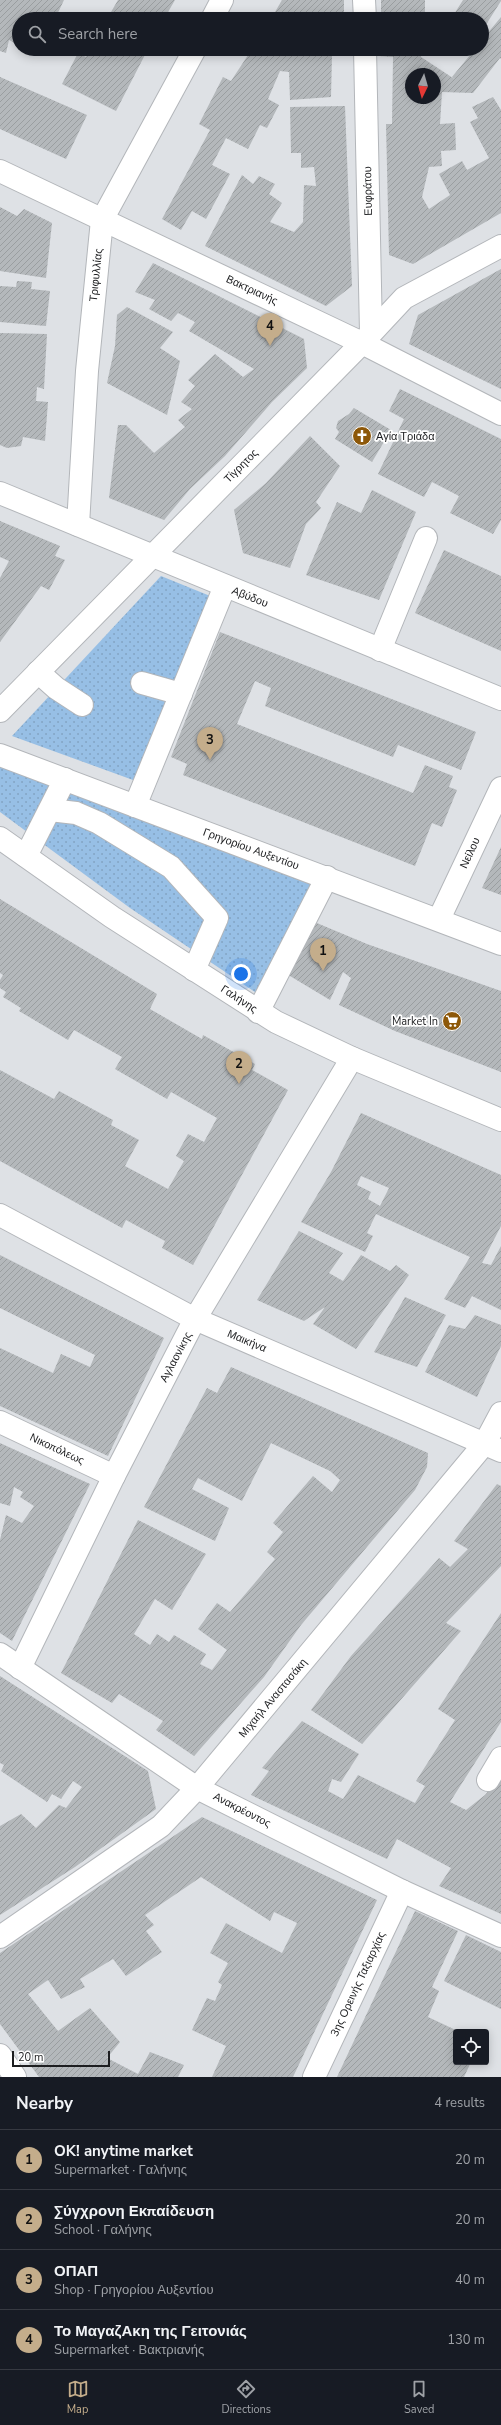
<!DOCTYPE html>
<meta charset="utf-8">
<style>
:root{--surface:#171b24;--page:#20242c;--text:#f1f3f6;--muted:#9ea1a6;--line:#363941;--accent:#c4ad8b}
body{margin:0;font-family:"Nunito Sans",sans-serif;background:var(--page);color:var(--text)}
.controls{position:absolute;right:12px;bottom:12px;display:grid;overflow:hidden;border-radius:4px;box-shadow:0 2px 10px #0003}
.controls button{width:36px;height:36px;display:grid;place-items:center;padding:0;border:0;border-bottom:1px solid var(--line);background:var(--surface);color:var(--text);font:20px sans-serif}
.compass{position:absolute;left:405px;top:68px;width:36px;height:36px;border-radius:50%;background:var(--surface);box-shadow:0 2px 10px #0003;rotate:185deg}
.scale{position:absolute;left:12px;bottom:10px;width:98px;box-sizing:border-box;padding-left:4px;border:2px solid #1d1e20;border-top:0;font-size:11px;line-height:14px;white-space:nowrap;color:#1d1e20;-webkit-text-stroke:3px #fff;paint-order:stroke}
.you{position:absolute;left:241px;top:974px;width:14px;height:14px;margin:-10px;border:3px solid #fff;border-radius:50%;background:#1a73e8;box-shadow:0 0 0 6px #1a73e833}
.badge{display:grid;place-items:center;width:26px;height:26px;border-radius:50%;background:var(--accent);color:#111;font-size:13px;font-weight:700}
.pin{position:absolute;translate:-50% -33px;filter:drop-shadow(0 1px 2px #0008)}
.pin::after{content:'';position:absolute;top:21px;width:14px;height:12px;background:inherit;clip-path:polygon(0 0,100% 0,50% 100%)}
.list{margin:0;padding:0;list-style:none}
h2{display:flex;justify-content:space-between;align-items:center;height:52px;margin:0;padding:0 16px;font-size:17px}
h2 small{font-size:13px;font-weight:400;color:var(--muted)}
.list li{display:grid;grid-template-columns:26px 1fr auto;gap:12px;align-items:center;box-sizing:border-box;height:60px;padding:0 16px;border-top:1px solid var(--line)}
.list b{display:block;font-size:15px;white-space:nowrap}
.list p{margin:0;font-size:13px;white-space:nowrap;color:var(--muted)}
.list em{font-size:13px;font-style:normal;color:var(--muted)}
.icon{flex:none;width:22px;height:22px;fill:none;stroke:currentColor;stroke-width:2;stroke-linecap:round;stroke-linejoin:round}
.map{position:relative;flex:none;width:501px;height:2077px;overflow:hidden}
.search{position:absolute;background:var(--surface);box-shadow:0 2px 10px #0003;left:12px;right:12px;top:12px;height:44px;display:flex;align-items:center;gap:10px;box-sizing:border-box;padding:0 14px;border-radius:22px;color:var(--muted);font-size:15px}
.sheet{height:292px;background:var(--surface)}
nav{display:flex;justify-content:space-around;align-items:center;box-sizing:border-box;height:56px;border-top:1px solid var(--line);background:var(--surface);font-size:11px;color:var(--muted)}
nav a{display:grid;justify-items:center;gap:2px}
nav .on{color:var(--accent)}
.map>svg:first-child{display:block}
.grass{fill:url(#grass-dots)}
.building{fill:url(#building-hatch);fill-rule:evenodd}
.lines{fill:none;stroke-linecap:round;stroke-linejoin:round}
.minor-casing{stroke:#b3b6ba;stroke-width:24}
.minor{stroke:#fff;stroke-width:22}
.labels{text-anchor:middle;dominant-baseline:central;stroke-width:3.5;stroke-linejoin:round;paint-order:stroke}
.street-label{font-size:11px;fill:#1d1e20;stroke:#fff}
.poi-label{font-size:11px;fill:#1d1e20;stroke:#fff;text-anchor:start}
</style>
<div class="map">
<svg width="501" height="2077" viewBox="0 0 501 2077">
<defs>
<pattern id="grass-dots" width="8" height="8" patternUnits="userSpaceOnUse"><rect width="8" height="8" fill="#97bfe5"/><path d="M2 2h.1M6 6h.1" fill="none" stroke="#82a4c4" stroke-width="1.8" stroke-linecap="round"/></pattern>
<pattern id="building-hatch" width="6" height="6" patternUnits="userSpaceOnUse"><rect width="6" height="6" fill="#b4b8bb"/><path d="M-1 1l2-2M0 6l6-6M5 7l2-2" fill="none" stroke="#9a9ea0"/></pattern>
</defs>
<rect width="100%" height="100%" fill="#dee1e5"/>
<!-- grass -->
<g class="grass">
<polygon points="161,576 220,600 144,784 12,736"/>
<polygon points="0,765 317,885 261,996 130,908 0,812"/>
</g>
<!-- building -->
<g class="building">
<polygon points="0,0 64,0 55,19 19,19 19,45 9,40 6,53 0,51"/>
<polygon points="118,0 175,0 164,19 107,19"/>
<polygon points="282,0 344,0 344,19 271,19"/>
<rect x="381" y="0" width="44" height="19"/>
<polygon points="463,0 501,0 501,1 482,31 482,19 451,19"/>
<path d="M501,17V59L500,58L473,93L442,92L440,124L455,123L456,150L441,151L442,166L429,167L422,197L429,209L450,195L439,174L462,161L467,170L489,158L470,122L478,118L472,107L493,97L501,110V213L413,264L389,255L386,124H392L393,57L379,56V49H422L421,57L456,80L452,77L475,49H482V40ZM411,74H435V98H411Z"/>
<polygon points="90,49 148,49 116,111 62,84 78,53 86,57"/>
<polygon points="252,49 343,49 343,55 332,55 331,97 290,100 289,72 280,71 268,99 279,105 267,128 260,125 248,149 226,138 212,165 230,174 206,219 192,211 181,230 162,219 210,130 199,124 223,77 231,81"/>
<polygon points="0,77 87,115 66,159 0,129"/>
<polygon points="345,106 352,286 326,306 205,246 242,175 253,184 259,176 275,184 269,194 282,203 270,222 294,232 303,222 304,185 316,186 314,167 301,168 301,153 291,153 290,107"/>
<polygon points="0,207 17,216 24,209 52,223 46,278 0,271"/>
<polygon points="153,263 304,339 307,368 272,402 225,456 190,489 164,520 109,498 118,425 126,425 154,453 185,427 178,420 192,409 181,402 195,386 188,380 215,354 243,377 254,369 189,331 195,322 178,313 171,321 149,309 155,300 135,292"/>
<polygon points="501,269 501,389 409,344 418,315"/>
<polygon points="17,281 32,282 31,289 50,291 46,326 0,322 0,286 16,287"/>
<polygon points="127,307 173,332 160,348 180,361 167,415 107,383 115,346 117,315"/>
<polygon points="0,333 47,334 44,389 37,387 36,401 48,402 45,441 23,437 21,446 7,448 0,445"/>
<polygon points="400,389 501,439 501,520 493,534 450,513 459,496 432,482 424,497 378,474 404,419 389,411"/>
<polygon points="354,408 391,430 372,462 335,439 339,432 336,428 338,421 349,414"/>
<polygon points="310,436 340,466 316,502 321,508 306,524 290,568 243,553 234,510 266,483"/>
<polygon points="372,490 416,512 379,600 306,575 337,502 361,513"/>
<polygon points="0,521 60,546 55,556 65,560 49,590 41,586 0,642 0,578 9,561 0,557"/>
<polygon points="444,550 501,576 501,651 415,613"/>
<polygon points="220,632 476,732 461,770 398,745 393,757 265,706 271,688 255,681 237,724 413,793 425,765 453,776 449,787 457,790 442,827 432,823 415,866 183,775 187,764 171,757"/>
<polygon points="501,847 501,895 482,888"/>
<polygon points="0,899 157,994 150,1009 202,1039 203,1035 255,1064 252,1070 288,1090 193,1265 162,1248 165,1241 126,1220 122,1228 0,1161 0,1070 54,1099 59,1091 113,1120 111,1125 139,1140 125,1166 168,1189 184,1161 176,1156 188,1134 204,1142 217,1118 171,1092 167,1099 115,1069 122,1057 74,1030 68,1040 19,1011 21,1008 3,997 6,992 0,988 0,980 3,975 0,973"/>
<polygon points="312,921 367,944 501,991 501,1072 395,1031 339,1005 351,978 343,972 330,1000 285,973"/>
<path d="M361,1113L501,1175V1226L482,1263L491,1265L501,1246V1310L472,1296L465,1308L444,1299L470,1257L376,1214L367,1233L373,1236L365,1252L301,1222L331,1172ZM361,1176L389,1188L380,1206L368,1199L371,1192L357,1185Z"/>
<polygon points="299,1231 343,1253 329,1273 343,1281 361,1255 390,1271 396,1265 409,1275 356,1349 313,1324 325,1307 304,1321 257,1300"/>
<polygon points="0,1255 164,1338 108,1456 0,1406 0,1348 53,1373 61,1354 90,1367 95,1355 0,1308"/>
<polygon points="405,1297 446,1315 417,1367 374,1352"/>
<polygon points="475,1315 501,1325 501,1346 477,1397 425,1372 449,1325 465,1329"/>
<polygon points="231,1367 428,1453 427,1467 415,1490 301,1625 264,1677 194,1756 156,1730 163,1721 119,1694 112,1703 61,1673 138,1520 206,1554 172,1610 155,1599 134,1634 150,1645 157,1634 169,1642 174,1635 206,1654 200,1664 212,1670 227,1650 198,1629 217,1603 230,1612 275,1559 267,1552 283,1532 273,1523 313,1476 332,1492 340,1480 330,1471 271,1443 242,1501 198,1478 192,1489 229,1508 215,1541 144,1507 207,1388 217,1393"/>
<polygon points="0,1443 90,1484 12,1641 0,1633 0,1540 6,1515 22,1523 34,1506 20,1497 23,1492 14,1487 10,1506 0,1503"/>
<polygon points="497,1484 501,1486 501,1566 446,1623 461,1631 362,1744 311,1710 351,1656 439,1558 450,1567 468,1549 454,1541"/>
<polygon points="501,1613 501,1722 450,1802 466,1810 485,1795 501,1777 501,1914 439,1886 451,1868 397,1839 387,1859 251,1795 269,1771 262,1768 302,1721 359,1754 341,1782 332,1779 328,1791 343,1799 358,1775 415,1803 425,1786 416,1781 455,1720 438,1709"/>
<polygon points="0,1676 148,1771 156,1809 75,1867 0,1915 0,1826 21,1814 36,1828 59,1805 66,1808 82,1787 73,1781 61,1799 52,1794 47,1802 1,1771 4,1765 0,1763"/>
<polygon points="202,1817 377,1900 293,2077 212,2077 226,2046 192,2030 207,1998 215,2001 222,1985 218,1982 228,1963 210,1953 226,1923 282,1953 297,1923 274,1912 270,1921 201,1877 145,1915 154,1925 146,1931 162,1952 126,1976 113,1959 80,1979 85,1987 61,1999 48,1980 28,1994 58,2031 90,2008 120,2042 107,2058 138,2074 150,2052 184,2065 178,2077 39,2077 0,2024 0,1953"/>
<polygon points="415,1911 458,1931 432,1987 439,1991 428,2017 460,2032 456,2032 456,2062 471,2062 464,2077 337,2077"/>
<polygon points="466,1935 501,1952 501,2009 444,1981"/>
</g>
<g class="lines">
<defs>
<g id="minor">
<polyline points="364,0 365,19"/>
<polyline points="212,19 222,0"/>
<polyline points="365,49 371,333"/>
<polyline points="0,171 362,343 501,414"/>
<polyline points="0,493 501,699"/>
<polyline points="78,525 87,371 102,220 195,49"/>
<polyline points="380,650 426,538"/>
<polyline points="38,672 56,688 82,705"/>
<polyline points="142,683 181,694"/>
<polyline points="0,711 362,343 404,298 501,246"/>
<polyline points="0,755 501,944"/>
<polyline points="135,806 225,586"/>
<polyline points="50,810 76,813 99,823 171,867 217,918 194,970"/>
<polyline points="0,838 112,917 276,1022 352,1058 501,1120"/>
<polyline points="26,856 65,779"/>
<polyline points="439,919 501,788"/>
<polyline points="258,1012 327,877"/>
<polyline points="0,1215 195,1319 501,1451"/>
<polyline points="0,1422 114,1476"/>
<polyline points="0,1654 197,1788 402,1891 501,1936"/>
<polyline points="20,1668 114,1476 195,1319 352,1058"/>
<polyline points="488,1780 501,1758"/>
<polyline points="0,1937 161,1826 197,1788 485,1443 501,1413"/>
<polyline points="0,2055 15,2077"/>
<polyline points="314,2077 402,1891"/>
</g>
</defs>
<!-- minor casing -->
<use href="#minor" class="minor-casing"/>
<!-- minor -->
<use href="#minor" class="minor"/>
</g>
<!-- icons -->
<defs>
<symbol id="church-disc" viewBox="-11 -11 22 22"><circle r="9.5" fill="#8d5809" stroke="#fff"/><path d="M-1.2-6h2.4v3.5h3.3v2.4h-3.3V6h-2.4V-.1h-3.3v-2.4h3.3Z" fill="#fff"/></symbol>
<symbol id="supermarket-disc" viewBox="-11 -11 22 22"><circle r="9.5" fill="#8d5809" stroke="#fff"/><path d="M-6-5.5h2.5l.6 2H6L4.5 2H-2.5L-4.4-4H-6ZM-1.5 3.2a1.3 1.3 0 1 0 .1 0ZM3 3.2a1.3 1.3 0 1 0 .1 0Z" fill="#fff"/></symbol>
</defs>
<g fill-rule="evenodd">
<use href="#church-disc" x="351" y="425" width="22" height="22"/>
<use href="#supermarket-disc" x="441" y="1010" width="22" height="22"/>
</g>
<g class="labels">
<!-- street labels -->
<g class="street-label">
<text transform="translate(368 191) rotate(-91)">Ευφράτου</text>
<text transform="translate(96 275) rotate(-84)">Τριφυλλίας</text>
<text transform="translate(252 290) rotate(25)">Βακτριανής</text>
<text transform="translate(241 466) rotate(-45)">Τίγρητος</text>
<text transform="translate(250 597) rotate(22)">Αβύδου</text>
<text transform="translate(251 849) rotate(20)">Γρηγορίου Αυξεντίου</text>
<text transform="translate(470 853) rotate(-65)">Νείλου</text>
<text transform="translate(239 999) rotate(33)">Γαλήνης</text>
<text transform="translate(247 1341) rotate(23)">Μαικήνα</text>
<text transform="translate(176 1357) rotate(-62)">Αγλαονίκης</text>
<text transform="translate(57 1449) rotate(25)">Νικοπόλεως</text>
<text transform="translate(273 1698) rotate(-50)">Μιχαήλ Αναστασάκη</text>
<text transform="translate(242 1810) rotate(27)">Ανακρέοντος</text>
<text transform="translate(358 1984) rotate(-65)">3ης Ορεινής Ταξιαρχίας</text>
</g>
<!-- poi labels -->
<g class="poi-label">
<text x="376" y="436">Αγία Τριάδα</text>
<text x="438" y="1021" text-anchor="end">Market In</text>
</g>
</g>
</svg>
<div class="controls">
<button><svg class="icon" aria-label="locate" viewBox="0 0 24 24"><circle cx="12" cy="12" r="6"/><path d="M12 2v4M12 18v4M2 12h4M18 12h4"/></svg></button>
</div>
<svg class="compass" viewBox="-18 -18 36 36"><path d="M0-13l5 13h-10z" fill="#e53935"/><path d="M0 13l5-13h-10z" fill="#9ea1a6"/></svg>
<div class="scale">20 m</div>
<div class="you"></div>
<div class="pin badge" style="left:323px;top:971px">1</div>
<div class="pin badge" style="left:239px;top:1084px">2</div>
<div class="pin badge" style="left:210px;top:760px">3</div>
<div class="pin badge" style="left:270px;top:346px">4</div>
<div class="search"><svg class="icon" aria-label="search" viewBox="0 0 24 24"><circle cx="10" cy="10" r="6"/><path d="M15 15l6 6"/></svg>Search here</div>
</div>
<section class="sheet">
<h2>Nearby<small>4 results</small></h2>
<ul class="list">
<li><span class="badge">1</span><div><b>OK! anytime market</b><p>Supermarket · Γαλήνης</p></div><em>20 m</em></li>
<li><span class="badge">2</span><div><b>Σύγχρονη Εκπαίδευση</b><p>School · Γαλήνης</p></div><em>20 m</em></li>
<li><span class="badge">3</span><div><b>ΟΠΑΠ</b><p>Shop · Γρηγορίου Αυξεντίου</p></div><em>40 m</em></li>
<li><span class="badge">4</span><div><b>Το ΜαγαζΑκη της Γειτονιάς</b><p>Supermarket · Βακτριανής</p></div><em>130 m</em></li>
</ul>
</section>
<nav>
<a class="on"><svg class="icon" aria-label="map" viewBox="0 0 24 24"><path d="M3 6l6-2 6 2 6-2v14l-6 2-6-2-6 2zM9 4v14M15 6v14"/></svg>Map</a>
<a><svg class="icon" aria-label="directions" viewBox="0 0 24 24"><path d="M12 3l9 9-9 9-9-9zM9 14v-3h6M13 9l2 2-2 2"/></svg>Directions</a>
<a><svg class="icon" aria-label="saved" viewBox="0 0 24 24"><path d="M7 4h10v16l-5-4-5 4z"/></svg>Saved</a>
</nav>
